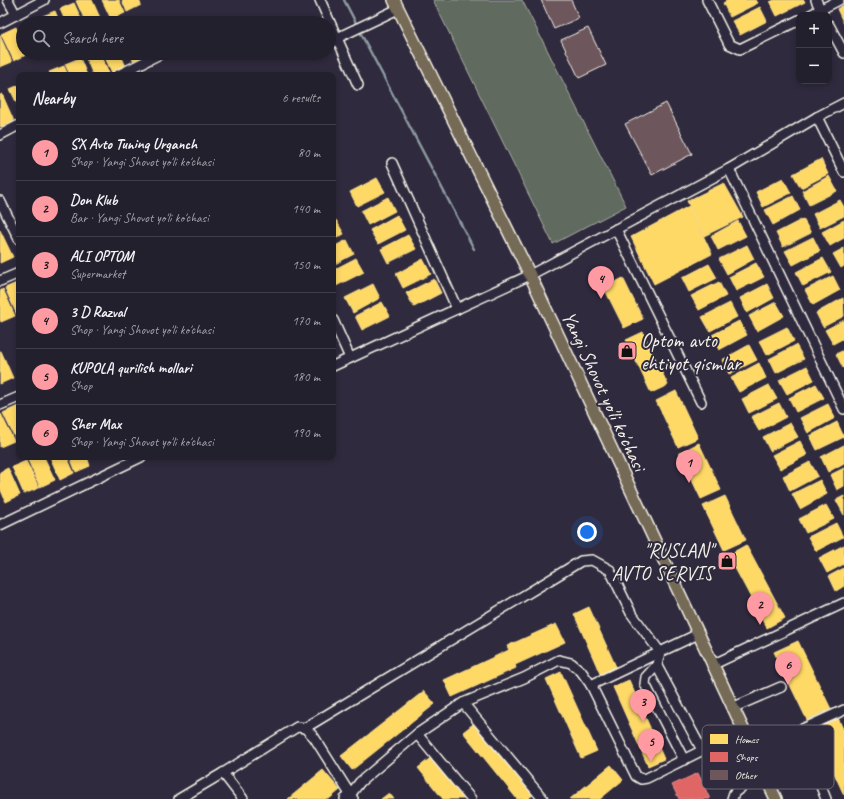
<!DOCTYPE html>
<meta charset="utf-8">
<style>
:root{--surface:#23202e;--page:#2f2d3a;--text:#f1f3f6;--muted:#a3a3aa;--line:#403e4a;--accent:#ff9aa2}
body{margin:0;font-family:Caveat,sans-serif;background:var(--page);color:var(--text)}
.controls{position:absolute;right:12px;top:12px;display:grid;overflow:hidden;border-radius:8px;box-shadow:0 2px 6px #0003}
.controls button{width:36px;height:36px;display:grid;place-items:center;padding:0;border:0;border-bottom:1px solid var(--line);background:var(--surface);color:var(--text);font:20px sans-serif}
.you{position:absolute;left:587px;top:532px;width:14px;height:14px;margin:-10px;border:3px solid #fff;border-radius:50%;background:#1a73e8;box-shadow:0 0 0 6px #1a73e833}
.badge{display:grid;place-items:center;width:26px;height:26px;border-radius:50%;background:var(--accent);color:#111;font-size:13px;font-weight:700}
.pin{position:absolute;translate:-50% -33px;filter:drop-shadow(0 1px 2px #0008)}
.pin::after{content:'';position:absolute;top:21px;width:14px;height:12px;background:inherit;clip-path:polygon(0 0,100% 0,50% 100%)}
.list{margin:0;padding:0;list-style:none}
h2{display:flex;justify-content:space-between;align-items:center;height:52px;margin:0;padding:0 16px;font-size:17px}
h2 small{font-size:13px;font-weight:400;color:var(--muted)}
.list li{display:grid;grid-template-columns:26px 1fr auto;gap:12px;align-items:center;box-sizing:border-box;height:56px;padding:0 16px;border-top:1px solid var(--line)}
.list b{display:block;font-size:15px;white-space:nowrap}
.list p{margin:0;font-size:13px;white-space:nowrap;color:var(--muted)}
.list em{font-size:13px;font-style:normal;color:var(--muted)}
.icon{flex:none;width:22px;height:22px;fill:none;stroke:currentColor;stroke-width:2;stroke-linecap:round;stroke-linejoin:round}
.map{position:relative;flex:none;width:844px;height:799px;overflow:hidden}
.search{position:absolute;background:var(--surface);box-shadow:0 2px 6px #0003;left:16px;top:16px;width:320px;height:44px;display:flex;align-items:center;gap:10px;box-sizing:border-box;padding:0 14px;border-radius:22px;color:var(--muted);font-size:15px}
.panel{position:absolute;background:var(--surface);box-shadow:0 2px 6px #0003;left:16px;top:72px;width:320px;height:388px;border-radius:8px}
.map>svg:first-child{display:block}
.green{fill:#606a5f;stroke:#aaaea4}
.homes{fill:#ffd966;stroke:#fce08d}
.shops{fill:#e06666;stroke:#e6908d}
.lines{fill:none;stroke-linecap:round;stroke-linejoin:round}
.stream{stroke:#8e9ba2;stroke-width:2.5}
.building{fill:#6d575b;stroke:#f4f1e8}
.minor-casing{stroke:#f4f1e8;stroke-width:12}
.major-casing{stroke:#f4f1e8;stroke-width:14}
.minor{stroke:#2f2a3d;stroke-width:9}
.major{stroke:#746b55;stroke-width:11}
.labels{text-anchor:middle;dominant-baseline:central;stroke-width:4;stroke-linejoin:round;paint-order:stroke}
.poi-label{font-size:20px;fill:#f4f1e8;stroke:#2f2a3d;text-anchor:start}
.street-label{font-size:20px;fill:#f4f1e8;stroke:#2f2a3d}
.key{fill:#2f2a3d;stroke:#6a6670;stroke-width:1}
.key-label{font-size:11px;fill:#f4f1e8}
</style>
<div class="map">
<svg width="844" height="799" viewBox="0 0 844 799">
<rect width="100%" height="100%" fill="#2f2a3d"/>
<filter id="ink" filterUnits="userSpaceOnUse"><feTurbulence type="fractalNoise" baseFrequency=".025" numOctaves="2"/><feDisplacementMap in="SourceGraphic" scale="8" xChannelSelector="R" yChannelSelector="G"/><feConvolveMatrix kernelMatrix="1 2 1 2 8 2 1 2 1" color-interpolation-filters="sRGB"/></filter>
<g filter="url(#ink)">
<!-- green -->
<polygon class="green" points="433,0 522,0 626,206 553,244"/>
<!-- homes -->
<g class="homes">
<polygon points="79,0 92,0 102,22 86,23 76,1"/>
<polygon points="102,0 119,0 125,13 111,19"/>
<polygon points="122,0 139,0 141,5 127,12"/>
<polygon points="728,0 756,0 758,3 730,17 723,3"/>
<polygon points="774,0 804,0 805,2 777,16 770,2"/>
<polygon points="74,3 83,23 66,23 60,9"/>
<polygon points="844,5 844,24 837,9"/>
<polygon points="760,7 767,21 740,35 732,21"/>
<polygon points="55,11 60,23 43,23 40,17"/>
<polygon points="16,27 23,44 23,53 27,53 28,54 14,61 1,34"/>
<polygon points="0,36 12,62 0,67"/>
<polygon points="92,53 100,53 110,75 93,75 85,56"/>
<polygon points="103,53 120,53 127,69 113,75"/>
<polygon points="130,53 147,53 150,60 136,67"/>
<polygon points="80,58 87,75 70,75 65,64"/>
<polygon points="64,66 68,75 51,75 49,72"/>
<polygon points="19,85 19,108 10,89"/>
<polygon points="2,94 14,121 0,127 0,95"/>
<polygon points="821,159 828,174 801,188 793,174"/>
<polygon points="829,176 837,191 809,205 802,191"/>
<polygon points="377,178 385,192 357,206 350,192"/>
<polygon points="783,178 791,193 763,207 756,192"/>
<polygon points="724,183 743,217 704,236 687,201"/>
<polygon points="793,196 800,210 773,225 765,210"/>
<polygon points="388,197 395,211 368,225 361,211"/>
<polygon points="840,200 844,207 844,216 820,228 813,214"/>
<polygon points="689,206 712,254 654,284 631,237"/>
<polygon points="397,215 405,230 378,244 370,230"/>
<polygon points="803,219 811,233 783,247 776,233"/>
<polygon points="336,220 344,234 333,240 333,222"/>
<polygon points="844,220 844,238 830,246 822,232"/>
<polygon points="738,221 746,236 718,250 711,236"/>
<polygon points="0,230 13,257 0,263"/>
<polygon points="408,235 416,249 388,263 381,249"/>
<polygon points="813,237 820,251 793,265 785,251"/>
<polygon points="347,240 354,254 333,265 333,247"/>
<polygon points="747,245 754,259 727,274 719,259"/>
<polygon points="844,248 844,266 841,268 833,254"/>
<polygon points="356,258 364,272 336,286 333,280 333,270"/>
<polygon points="823,258 831,272 803,286 796,272"/>
<polygon points="423,259 431,274 403,288 396,274"/>
<polygon points="756,263 764,277 736,291 729,277"/>
<polygon points="709,264 717,278 689,292 682,278"/>
<polygon points="833,276 840,290 813,305 805,290"/>
<polygon points="623,278 643,319 624,328 604,288"/>
<polygon points="434,279 441,293 414,307 406,293"/>
<polygon points="19,282 19,314 17,315 5,288"/>
<polygon points="719,282 726,296 699,310 691,296"/>
<polygon points="373,284 380,298 353,313 345,298"/>
<polygon points="767,284 774,298 747,313 740,298"/>
<polygon points="3,289 15,316 1,322 0,320 0,291"/>
<polygon points="843,298 844,316 823,327 816,313"/>
<polygon points="382,302 390,316 362,330 355,316"/>
<polygon points="776,302 784,316 757,331 749,316"/>
<polygon points="730,303 737,317 710,331 702,317"/>
<polygon points="844,320 844,338 833,344 825,330"/>
<polygon points="739,321 747,335 719,350 712,335"/>
<polygon points="787,327 794,341 767,355 759,341"/>
<polygon points="643,332 668,385 651,393 626,340"/>
<polygon points="749,345 757,360 729,374 722,360"/>
<polygon points="796,345 804,359 776,373 769,359"/>
<polygon points="844,350 844,368 843,368 836,354"/>
<polygon points="0,351 1,351 13,378 0,384"/>
<polygon points="759,363 766,378 739,392 731,378"/>
<polygon points="807,366 814,380 787,394 779,380"/>
<polygon points="816,384 824,398 796,412 789,398"/>
<polygon points="769,385 777,399 749,413 742,399"/>
<polygon points="676,391 698,438 678,447 656,401"/>
<polygon points="779,403 786,417 759,431 751,417"/>
<polygon points="828,404 835,418 808,433 800,418"/>
<polygon points="18,406 19,410 19,438 16,440 3,413"/>
<polygon points="1,414 14,441 0,447 0,415"/>
<polygon points="837,422 844,437 817,450 810,436"/>
<polygon points="790,423 798,437 770,451 763,437"/>
<polygon points="800,441 807,455 780,469 772,455"/>
<polygon points="699,443 721,490 701,499 679,453"/>
<polygon points="844,445 844,463 828,472 821,457"/>
<polygon points="35,457 44,457 55,480 40,487 28,460"/>
<polygon points="50,457 67,457 74,473 60,480"/>
<polygon points="70,457 87,457 90,466 76,472"/>
<polygon points="26,461 39,488 24,494 12,467"/>
<polygon points="810,462 818,476 790,491 783,476"/>
<polygon points="8,468 20,495 6,502 0,488 0,472"/>
<polygon points="844,468 844,486 837,490 830,475"/>
<polygon points="820,480 827,494 800,509 792,494"/>
<polygon points="725,496 746,540 724,550 703,506"/>
<polygon points="844,496 844,515 836,500"/>
<polygon points="826,505 834,519 806,533 799,519"/>
<polygon points="836,523 843,537 816,551 808,537"/>
<polygon points="746,545 785,618 767,628 728,555"/>
<polygon points="844,545 844,564 827,573 819,558"/>
<polygon points="844,568 844,586 836,591 829,576"/>
<polygon points="589,607 617,669 601,676 574,614"/>
<polygon points="556,624 565,642 515,665 516,668 452,697 444,680 509,650 507,646"/>
<polygon points="798,641 831,709 807,720 774,652"/>
<polygon points="561,672 597,751 581,758 546,679"/>
<polygon points="629,680 664,759 648,766 613,687"/>
<polygon points="424,691 435,704 352,770 341,756"/>
<polygon points="838,718 844,731 844,795 814,729"/>
<polygon points="477,721 536,792 528,799 517,799 463,732"/>
<polygon points="433,756 468,799 443,799 418,768"/>
<polygon points="611,765 623,780 600,799 570,799"/>
<polygon points="323,770 340,790 329,799 288,799"/>
<polygon points="389,793 394,799 381,799"/>
</g>
<!-- shops -->
<polygon class="shops" points="698,773 710,799 679,799 672,785"/>
<g class="lines">
<!-- stream -->
<g class="stream">
<polyline points="344,0 357,25"/>
<polyline points="359,30 474,249"/>
</g>
</g>
<!-- building -->
<g class="building">
<polygon points="541,0 571,0 579,18 554,29"/>
<polygon points="588,28 606,65 579,78 561,40"/>
<polygon points="666,103 692,154 652,175 625,124"/>
</g>
<g class="lines">
<defs>
<g id="minor">
<polyline points="8,0 16,15"/>
<polyline points="320,0 358,85"/>
<polyline points="707,0 729,44 740,49 799,20"/>
<polyline points="816,0 823,15"/>
<polyline points="810,15 839,0"/>
<polyline points="0,23 44,0"/>
<polyline points="829,25 844,53"/>
<polyline points="337,38 398,9"/>
<polyline points="118,75 162,53"/>
<polyline points="817,117 844,172"/>
<polyline points="0,135 19,125"/>
<polyline points="392,163 457,309"/>
<polyline points="729,169 844,409"/>
<polyline points="0,201 19,239"/>
<polyline points="616,229 701,402"/>
<polyline points="0,281 19,273"/>
<polyline points="333,320 350,358"/>
<polyline points="333,366 530,275 729,169 817,117 844,103"/>
<polyline points="0,405 19,397"/>
<polyline points="0,525 141,457"/>
<polyline points="712,665 844,603"/>
<polyline points="657,666 702,750"/>
<polyline points="591,685 636,776 641,779 647,778 743,730"/>
<polyline points="463,703 543,799"/>
<polyline points="732,708 781,687"/>
<polyline points="305,728 581,561 592,560 610,570 631,613 660,652 657,665 646,677 645,684 684,760"/>
<polyline points="798,731 844,710"/>
<polyline points="417,734 471,799"/>
<path d="M753,751L798,731C800,737 805,741 807,747C813,765 819,782 826,799"/>
<polyline points="179,799 223,773"/>
<polyline points="243,799 223,773 297,727 305,728 314,737 353,799"/>
<polyline points="345,799 350,795 360,782 417,734 463,703 524,678 559,660 571,663 581,671 591,685 698,634"/>
<polyline points="732,799 734,793 762,771"/>
</g>
<polyline id="major" points="394,0 530,275 776,799"/>
</defs>
<!-- minor casing -->
<use href="#minor" class="minor-casing"/>
<!-- major casing -->
<use href="#major" class="major-casing"/>
<!-- minor -->
<use href="#minor" class="minor"/>
<!-- major -->
<use href="#major" class="major"/>
</g>
</g>
<!-- icons -->
<defs>
<symbol id="shop-square" viewBox="-11 -11 22 22"><rect x="-9" y="-9" width="18" height="18" rx="4" fill="#ff9aa2" stroke="#2f2a3d"/><path d="M-5-2.5h2.3a2.7 3.5 0 0 1 5.4 0H5L5.5 6h-11ZM-1.5-2.5h3a1.5 2.3 0 0 0-3 0Z" fill="#111"/></symbol>
</defs>
<g fill-rule="evenodd">
<use href="#shop-square" x="616" y="340" width="22" height="22"/>
<use href="#shop-square" x="716" y="550" width="22" height="22"/>
</g>
<g class="labels">
<!-- poi labels -->
<g class="poi-label">
<text x="641" y="340">Optom avto<tspan x="641" dy="23">ehtiyot qismlar</tspan></text>
<text x="713" y="550" text-anchor="end">"RUSLAN"<tspan x="713" dy="23">AVTO SERVIS</tspan></text>
</g>
<!-- street labels -->
<g class="street-label">
<text transform="translate(604 391) rotate(65)">Yangi Shovot yo'li ko'chasi</text>
</g>
</g>
<!-- legend -->
<rect x="702" y="725" width="132" height="64" rx="6" class="key"/>
<rect x="710" y="734" width="18" height="10" fill="#ffd966"/>
<rect x="710" y="752" width="18" height="10" fill="#e06666"/>
<rect x="710" y="770" width="18" height="10" fill="#6d575b"/>
<g class="key-label">
<text x="735" y="743">Homes</text>
<text x="735" y="761">Shops</text>
<text x="735" y="779">Other</text>
</g>
</svg>
<div class="controls">
<button>+</button>
<button>−</button>
</div>
<div class="you"></div>
<div class="pin badge" style="left:689px;top:483px">1</div>
<div class="pin badge" style="left:760px;top:625px">2</div>
<div class="pin badge" style="left:643px;top:722px">3</div>
<div class="pin badge" style="left:601px;top:299px">4</div>
<div class="pin badge" style="left:651px;top:762px">5</div>
<div class="pin badge" style="left:788px;top:685px">6</div>
<div class="search"><svg class="icon" aria-label="search" viewBox="0 0 24 24"><circle cx="10" cy="10" r="6"/><path d="M15 15l6 6"/></svg>Search here</div>
<section class="panel">
<h2>Nearby<small>6 results</small></h2>
<ul class="list">
<li><span class="badge">1</span><div><b>SX Avto Tuning Urganch</b><p>Shop · Yangi Shovot yo'li ko'chasi</p></div><em>80 m</em></li>
<li><span class="badge">2</span><div><b>Don Klub</b><p>Bar · Yangi Shovot yo'li ko'chasi</p></div><em>140 m</em></li>
<li><span class="badge">3</span><div><b>ALI OPTOM</b><p>Supermarket</p></div><em>150 m</em></li>
<li><span class="badge">4</span><div><b>3 D Razval</b><p>Shop · Yangi Shovot yo'li ko'chasi</p></div><em>170 m</em></li>
<li><span class="badge">5</span><div><b>KUPOLA qurilish mollari</b><p>Shop</p></div><em>180 m</em></li>
<li><span class="badge">6</span><div><b>Sher Max</b><p>Shop · Yangi Shovot yo'li ko'chasi</p></div><em>190 m</em></li>
</ul>
</section>
</div>
